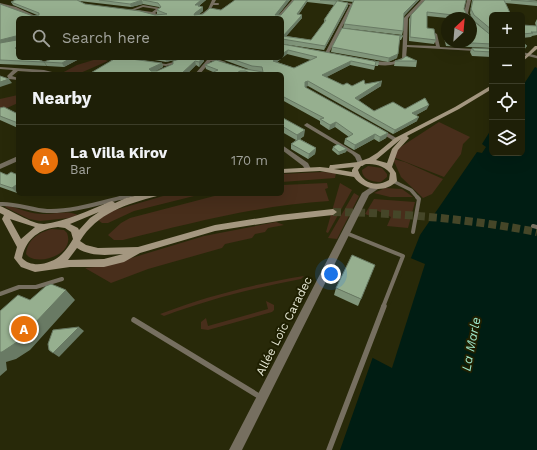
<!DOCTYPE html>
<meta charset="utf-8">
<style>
:root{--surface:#1e1f07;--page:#2b2c15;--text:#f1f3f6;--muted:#a1a29b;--line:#3c3d28;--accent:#db2777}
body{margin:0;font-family:"Work Sans",sans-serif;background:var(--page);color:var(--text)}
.controls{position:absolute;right:12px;top:12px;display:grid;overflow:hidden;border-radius:6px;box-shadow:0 4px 16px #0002}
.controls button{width:36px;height:36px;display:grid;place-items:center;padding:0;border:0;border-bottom:1px solid var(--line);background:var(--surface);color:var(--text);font:20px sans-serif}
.compass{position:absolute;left:441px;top:12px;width:36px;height:36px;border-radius:50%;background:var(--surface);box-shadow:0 4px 16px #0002;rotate:26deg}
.you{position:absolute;left:331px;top:274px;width:14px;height:14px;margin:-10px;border:3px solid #fff;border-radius:50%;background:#1a73e8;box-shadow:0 0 0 6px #1a73e833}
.badge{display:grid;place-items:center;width:26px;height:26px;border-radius:50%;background:var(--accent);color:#fff;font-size:13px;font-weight:700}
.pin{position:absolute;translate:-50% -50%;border:2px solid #fff;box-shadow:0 1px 4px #0006}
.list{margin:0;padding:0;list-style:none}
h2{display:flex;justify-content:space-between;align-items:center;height:52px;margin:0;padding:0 16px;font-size:17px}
h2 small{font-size:13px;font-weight:400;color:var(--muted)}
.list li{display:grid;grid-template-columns:26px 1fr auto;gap:12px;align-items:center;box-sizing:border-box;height:72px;padding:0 16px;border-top:1px solid var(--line)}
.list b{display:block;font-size:15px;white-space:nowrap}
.list p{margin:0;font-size:13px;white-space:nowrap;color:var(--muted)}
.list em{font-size:13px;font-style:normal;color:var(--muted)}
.icon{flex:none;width:22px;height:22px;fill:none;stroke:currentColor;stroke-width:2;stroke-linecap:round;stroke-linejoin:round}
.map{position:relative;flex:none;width:537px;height:450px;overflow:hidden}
.search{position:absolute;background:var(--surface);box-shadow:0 4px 16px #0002;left:16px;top:16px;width:268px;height:44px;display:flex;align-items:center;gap:10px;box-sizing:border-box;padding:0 14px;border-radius:6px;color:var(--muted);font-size:15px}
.panel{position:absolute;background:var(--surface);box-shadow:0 4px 16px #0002;left:16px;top:72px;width:268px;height:124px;border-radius:6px}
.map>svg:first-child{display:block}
.green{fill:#482e1b}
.water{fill:#001d13}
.pier{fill:#282909}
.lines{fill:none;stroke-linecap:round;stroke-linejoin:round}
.secondary-tunnel{stroke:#454628;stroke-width:8;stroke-dasharray:8 4;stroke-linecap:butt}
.service-far4{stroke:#766f60;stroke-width:2}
.service-far3{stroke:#766f60;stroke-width:2.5}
.service-far2{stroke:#766f60;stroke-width:3.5}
.service-far1{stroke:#766f60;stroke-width:4}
.service{stroke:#766f60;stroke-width:5.5}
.minor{fill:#766f60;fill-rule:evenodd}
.secondary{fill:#a49780;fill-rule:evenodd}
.wall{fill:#81967b;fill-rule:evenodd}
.shaded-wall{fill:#697a64}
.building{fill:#96af8f;stroke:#697a64}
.labels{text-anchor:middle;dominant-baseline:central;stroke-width:4;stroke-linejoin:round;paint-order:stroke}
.near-street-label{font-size:12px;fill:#e7e9d6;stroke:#1e1f01}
.near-water-label{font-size:13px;font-style:italic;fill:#9ee6c9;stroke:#1e1f01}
</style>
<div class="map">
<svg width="537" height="450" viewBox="0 0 537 450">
<rect width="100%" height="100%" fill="#282909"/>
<!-- green -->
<g class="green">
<polygon points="100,58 108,61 78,74 60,74 77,65"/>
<polygon points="18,95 18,103 0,111 0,99"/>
<polygon points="439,122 470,137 463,144 461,154 444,177 393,157 399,148"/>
<polygon points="393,159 405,162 443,179 432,194 423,198 401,177"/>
<path d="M368,166L382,168L387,174V177L381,182C373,182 362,180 362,170Z"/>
<polygon points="322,172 336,173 335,178 282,182 282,174"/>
<path d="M327,183L328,188L325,189L329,201C260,205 191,223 123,240H114L108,235L121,223L130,218L222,194H282V185Z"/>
<polygon points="340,183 352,190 328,233 326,232"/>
<polygon points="385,188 402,189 413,197 390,197 374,193"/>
<polygon points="354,193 359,196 337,239 328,238"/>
<polygon points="170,194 202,194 134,211 108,223 102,223 98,220 112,211"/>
<polygon points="374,199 415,202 408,228 387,226 391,217 376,210 373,217 365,214"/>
<path d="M7,205C19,209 31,214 44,214C56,214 66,210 78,215L69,218L40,221L29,219L5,207Z"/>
<polygon points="276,222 284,225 268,228 265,232 255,234 252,238 225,244 222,248 148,269 111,283 85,268 105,266 204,236"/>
<path d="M52,229L64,230L67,233C75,253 43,265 29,257L26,254C27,239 40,232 52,229Z"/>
<path d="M304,276L301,279C254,288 209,299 164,316L160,314C207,296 254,284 304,276Z"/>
<polygon points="266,301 274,305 274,310 272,312 208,330 201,329 201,322 206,318 208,326 268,309"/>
</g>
<!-- water -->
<polygon class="water" points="535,67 537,68 537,450 340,450 381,334 420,235 477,152 482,153 486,147 482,144 492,128 492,153 522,153 522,87"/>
<!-- pier -->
<polygon class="pier" points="408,257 425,264 392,368 371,357"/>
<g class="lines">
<!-- secondary-tunnel -->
<path class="secondary-tunnel" d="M333,212C402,213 469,219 537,232"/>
<!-- service-far4 -->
<polyline class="service-far4" points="213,4 218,4"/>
<!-- service-far3 -->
<polyline class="service-far3" points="529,55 537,57"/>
<!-- service-far2 -->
<g class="service-far2">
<polyline points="393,181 411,190 418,198"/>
<polyline points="120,198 135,194"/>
</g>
<!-- service-far1 -->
<g class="service-far1">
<path d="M0,204C16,203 31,210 47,211C72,212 99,203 124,197"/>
<polyline points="533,226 537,227"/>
<polyline points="413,232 419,199 417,197"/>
<polyline points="346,233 403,256 383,307"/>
<polyline points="0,294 19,287 36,287 62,279"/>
</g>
<!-- service -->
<g class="service">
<polyline points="134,320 262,398"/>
<polyline points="329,450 384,306"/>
</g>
<!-- minor -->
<g class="minor">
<path d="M212,0H216C212,8 206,18 196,18L208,9Z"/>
<polygon points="292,0 296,0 280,18 276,18"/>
<polygon points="320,0 330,0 354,4 328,55 326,56 324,55 350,5"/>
<path d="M421,0H425L408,18L407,45L436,46L433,34L435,33L437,34L440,47L492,50V52L407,47L406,58C395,68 381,66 367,63V62L369,61L392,62L402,58L404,18Z"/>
<polygon points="467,0 471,0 468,13 471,18 467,18 464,13"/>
<polygon points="0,3 16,7 40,18 35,18 14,9 0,5"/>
<polygon points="143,5 160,8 160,10 155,13 166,18 161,18 151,14 136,11 138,10 152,12 156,9 143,7 132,11 130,10"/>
<polygon points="522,52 531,54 531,55 529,56 522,54"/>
<polygon points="135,58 139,58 138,60 166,64 189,58 197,58 166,66 133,62"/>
<polygon points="201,58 213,58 226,62 224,63 211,61 200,74 195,74 207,60"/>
<polygon points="0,67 44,70 60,74 18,71 12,76 18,78 18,80 9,79 7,76 13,70 0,69"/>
<polygon points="307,123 360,155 364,164 363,166 359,166 355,157 352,154 305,126 304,125"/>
<polygon points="378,127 398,139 399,140 398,141 394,141 376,130 375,129"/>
<polygon points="282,145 308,163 311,169 310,171 306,171 303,166 282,150"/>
<polygon points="18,156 18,161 0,169 0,164"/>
<polygon points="374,185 380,185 381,187 369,195 242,450 229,450 362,193"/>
</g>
<!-- secondary -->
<g class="secondary">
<polygon points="535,46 537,46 537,49 522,62 522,59"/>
<path d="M492,85V89L459,109L407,136L409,138L398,150L392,167L396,173L397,181C385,194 363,190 354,177L320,171L282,173V169L320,167L329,168L330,165H332L358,162L369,158L377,153L395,138L455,107ZM401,139L392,149L387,163L376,160ZM366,164C375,164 383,165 390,173L389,180C378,187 362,184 358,170L361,166ZM354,167L352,170V172L334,169Z"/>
<path d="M143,194H158L157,196C127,204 97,213 80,241L86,245L98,248L138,247L215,225L279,215L333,209L337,212L333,215L279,221L215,231L140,253L124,262L104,267H70L35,272L21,267L14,258L17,247L2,219L4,215L0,213V206C11,210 31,224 44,224C64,222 90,210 109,202L112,201L115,203L126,198ZM99,212L90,218L79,230L78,228L70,224ZM10,219L35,227L21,239ZM58,227L65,228L71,232L73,239C70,244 66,250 62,254C52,264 32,269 22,258C26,239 39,229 58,227ZM77,248C91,257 107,255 123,254L104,259L68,260Z"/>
</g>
</g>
<!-- wall -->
<g class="wall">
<path d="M16,0H206L200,5V7H203V11L198,15L221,10L235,0H290L278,15H281L294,0H419L404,16L403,31L402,35L343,28L344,24L353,2L335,0L348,3V6L324,50L282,44L379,62L378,66H375L374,70L350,65L326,77L343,85L352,86L365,84L381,86L358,100L374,111L405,109H427L416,115L417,121L393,134L308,86L305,87L388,133L386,138L379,142L374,139L354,150L344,144L345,139L349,137L335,127L329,130L320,124V121L282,100V74H209L213,72L206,69L205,65L251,70L224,60V58H282V18H18V58L44,62L47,66L0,64V4L33,16L37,15L13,5L11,2ZM79,1L131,7L143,4L159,7H160L157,10V14L160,15H155L85,4ZM307,2L334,5L324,20V23L311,40L286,36L302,18V15L299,14ZM287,54L311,60L294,68L277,62Z"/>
<path d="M425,0L464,9L467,15L471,16L470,13L472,0H527L537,1V6L505,3L492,15V48L446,46L444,38L445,34H447V42H471V18H447L427,16V28L436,40L434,44L409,41V19L411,15ZM471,17L472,19L488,33L472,20Z"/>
<polygon points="537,19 537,35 532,36 531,37 522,38 522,25 536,26 535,23"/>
<polygon points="342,28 403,36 401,40 399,40 397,58 388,62 331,52 332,47"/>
<polygon points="522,42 527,46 524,50 522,50"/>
<polygon points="472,48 492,49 492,57 472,56 470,52"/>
<polygon points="54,58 91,58 85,60 81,58 64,67 47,66 44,62"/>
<polygon points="110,58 134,58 133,59 162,63 163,67 155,71 157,71 173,64 183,58 204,58 204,61 199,67 196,65 187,74 89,74 111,61"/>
<polygon points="143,58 183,58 166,62"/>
<polygon points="395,61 417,61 416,67 394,66"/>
<polygon points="0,108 18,114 18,128 0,120"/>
<polygon points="282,119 304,136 300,139 316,148 315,154 308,159 291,149 291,144 296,140 282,132"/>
<polygon points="333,147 347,149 346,152 338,155 332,150"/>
<polygon points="0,172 7,175 18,175 18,192 17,193 0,187"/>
<polygon points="336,288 361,299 358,306 334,295"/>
</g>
<!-- shaded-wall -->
<g class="shaded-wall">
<polygon points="142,0 143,4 131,7 130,4"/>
<polygon points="201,0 206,0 200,5 200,9 203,7 203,11 195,17 194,15 195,5"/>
<polygon points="287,0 290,0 276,18 275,15"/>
<polygon points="307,0 308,0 307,2 296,18 297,14"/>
<polygon points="417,0 419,0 403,17 404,13"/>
<polygon points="348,3 348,6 324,50 325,46"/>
<polygon points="302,15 302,18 283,40 283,36"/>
<polygon points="16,36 18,41 0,44 0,40"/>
<polygon points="288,50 287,54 273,65 273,61 277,58 282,58 282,54"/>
<polygon points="398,54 397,58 388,62 389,58"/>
<polygon points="71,58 81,58 64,67 62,63"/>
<polygon points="84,58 91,58 85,60"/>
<polygon points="165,58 183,58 166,62"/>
<polygon points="202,58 204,58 204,61 199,67 199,62"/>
<polygon points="195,61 196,65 187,74 182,74 182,73"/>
<polygon points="351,61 350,65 321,80 322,75"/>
<polygon points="162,63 163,67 151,74 149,69"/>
<polygon points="240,71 240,74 235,74"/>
<polygon points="9,79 12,83 0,87 0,82"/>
<polygon points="308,81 308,86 304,87 305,82"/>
<polygon points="382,81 381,86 354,103 355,98"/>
<polygon points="429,105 427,109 411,118 412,113"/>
<polygon points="419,117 417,121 393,134 395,130"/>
<polygon points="336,122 335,127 329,130 330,125"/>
<polygon points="305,130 304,136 297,141 297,135"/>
<polygon points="388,133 386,138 379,142 380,137"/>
<polygon points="375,134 374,139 354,150 355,145"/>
<polygon points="284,147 283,153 282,154 282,148"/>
<polygon points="316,148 315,154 308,159 309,154"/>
<polygon points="347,149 346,152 338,155 339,152"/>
<polygon points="16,185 18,187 18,192 17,193 12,188"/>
<polygon points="66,290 75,300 30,350 16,359 6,362 7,370 0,376 0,352"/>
<polygon points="79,327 84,331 59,357 53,353"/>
</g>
<!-- building -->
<g class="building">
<polygon points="16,0 77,0 85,4 140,11 155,15 167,14 157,10 161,7 158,3 143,0 201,0 195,5 200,5 198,6 203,7 195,13 194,15 203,14 210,8 221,10 235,0 287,0 275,15 281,15 294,0 307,0 297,14 302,15 283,36 311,40 326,20 324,20 337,1 320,0 333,0 348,3 325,46 282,39 282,41 282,18 18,18 18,47 15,48 18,49 18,58 36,58 44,62 0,60 0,43 17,40 16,36 0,40 0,4 33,16 39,15 39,13 11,2"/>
<polygon points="99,0 142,0 130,4"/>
<polygon points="354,0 417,0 404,13 403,31 344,24"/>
<polygon points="425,0 466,0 464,9 467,15 471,16 472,20 492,36 492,44 453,42 471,42 471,18 454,18 453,15 427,12 427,28 434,29 436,40 410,37 411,15"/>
<polygon points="473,0 504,0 511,15 492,15 492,30 474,15 471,9"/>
<polygon points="511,0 527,0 537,1 537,2"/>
<polygon points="522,25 537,26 537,32 531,32 533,33 522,34"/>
<polygon points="342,28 403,36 400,36 398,54 389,58 332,47"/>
<polygon points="522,42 527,46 522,46"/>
<polygon points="282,44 379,62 374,61 376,62 375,66 351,61 322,75 343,85 347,83 352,86 364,80 365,84 382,81 355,98 374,111 393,102 405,109 425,98 429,105 412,113 419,117 395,130 308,81 305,82 305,87 388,133 380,137 375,134 355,145 345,139 353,134 336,122 330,125 320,119 324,118 282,96 282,74 253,74 245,71 240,71 235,74 209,74 218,70 205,65 216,60 245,69 263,72 262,67 252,66 229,58 277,58 273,61 294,68 317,57 288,50 282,54"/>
<polygon points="472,48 492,49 492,52 474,51"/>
<polygon points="406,56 417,61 395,61 402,59"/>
<polygon points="54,58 71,58 62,63 44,62"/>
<polygon points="114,58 131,58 131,59 162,63 149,69 151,71 157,71 173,64 173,61 183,58 202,58 199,62 195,61 182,73 179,73 178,74 89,74 116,58"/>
<polygon points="0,76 9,79 0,82"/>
<polygon points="4,107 18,114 18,123 0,116 0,108"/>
<polygon points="283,118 305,130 297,135 282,126 282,119"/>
<polygon points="299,139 316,148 309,154 291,144"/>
<polygon points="338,144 347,149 339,152 333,147"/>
<polygon points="0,172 7,175 11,172 18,175 18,186 16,185 12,188 0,184"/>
<polygon points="352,255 375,265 361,299 336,288"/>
<polygon points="51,284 66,290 17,342 2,352 0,352 0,311 18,295 30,300 46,286"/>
<polygon points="79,327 53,353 49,350 48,344 53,330"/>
</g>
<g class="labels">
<!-- near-street labels -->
<g class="near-street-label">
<text transform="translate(284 326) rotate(-63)">Allée Loïc Caradec</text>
</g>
<!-- near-water labels -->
<g class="near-water-label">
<text transform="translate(471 344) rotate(-79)">La Marle</text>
</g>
</g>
</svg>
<div class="controls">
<button>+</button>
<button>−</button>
<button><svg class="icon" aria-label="locate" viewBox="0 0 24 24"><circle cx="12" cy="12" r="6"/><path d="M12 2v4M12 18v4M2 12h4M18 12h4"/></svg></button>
<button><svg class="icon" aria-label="layers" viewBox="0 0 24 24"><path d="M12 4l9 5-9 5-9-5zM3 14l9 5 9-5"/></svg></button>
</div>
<svg class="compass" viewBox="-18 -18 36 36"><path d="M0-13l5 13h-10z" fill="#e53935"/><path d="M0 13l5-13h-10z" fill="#a1a29b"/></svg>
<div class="you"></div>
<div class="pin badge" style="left:24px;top:329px;background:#e8710a">A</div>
<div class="search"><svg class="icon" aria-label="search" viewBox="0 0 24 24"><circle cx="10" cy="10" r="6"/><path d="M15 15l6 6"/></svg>Search here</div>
<section class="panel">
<h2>Nearby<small></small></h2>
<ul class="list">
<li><span class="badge" style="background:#e8710a">A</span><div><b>La Villa Kirov</b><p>Bar</p></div><em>170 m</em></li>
</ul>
</section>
</div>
